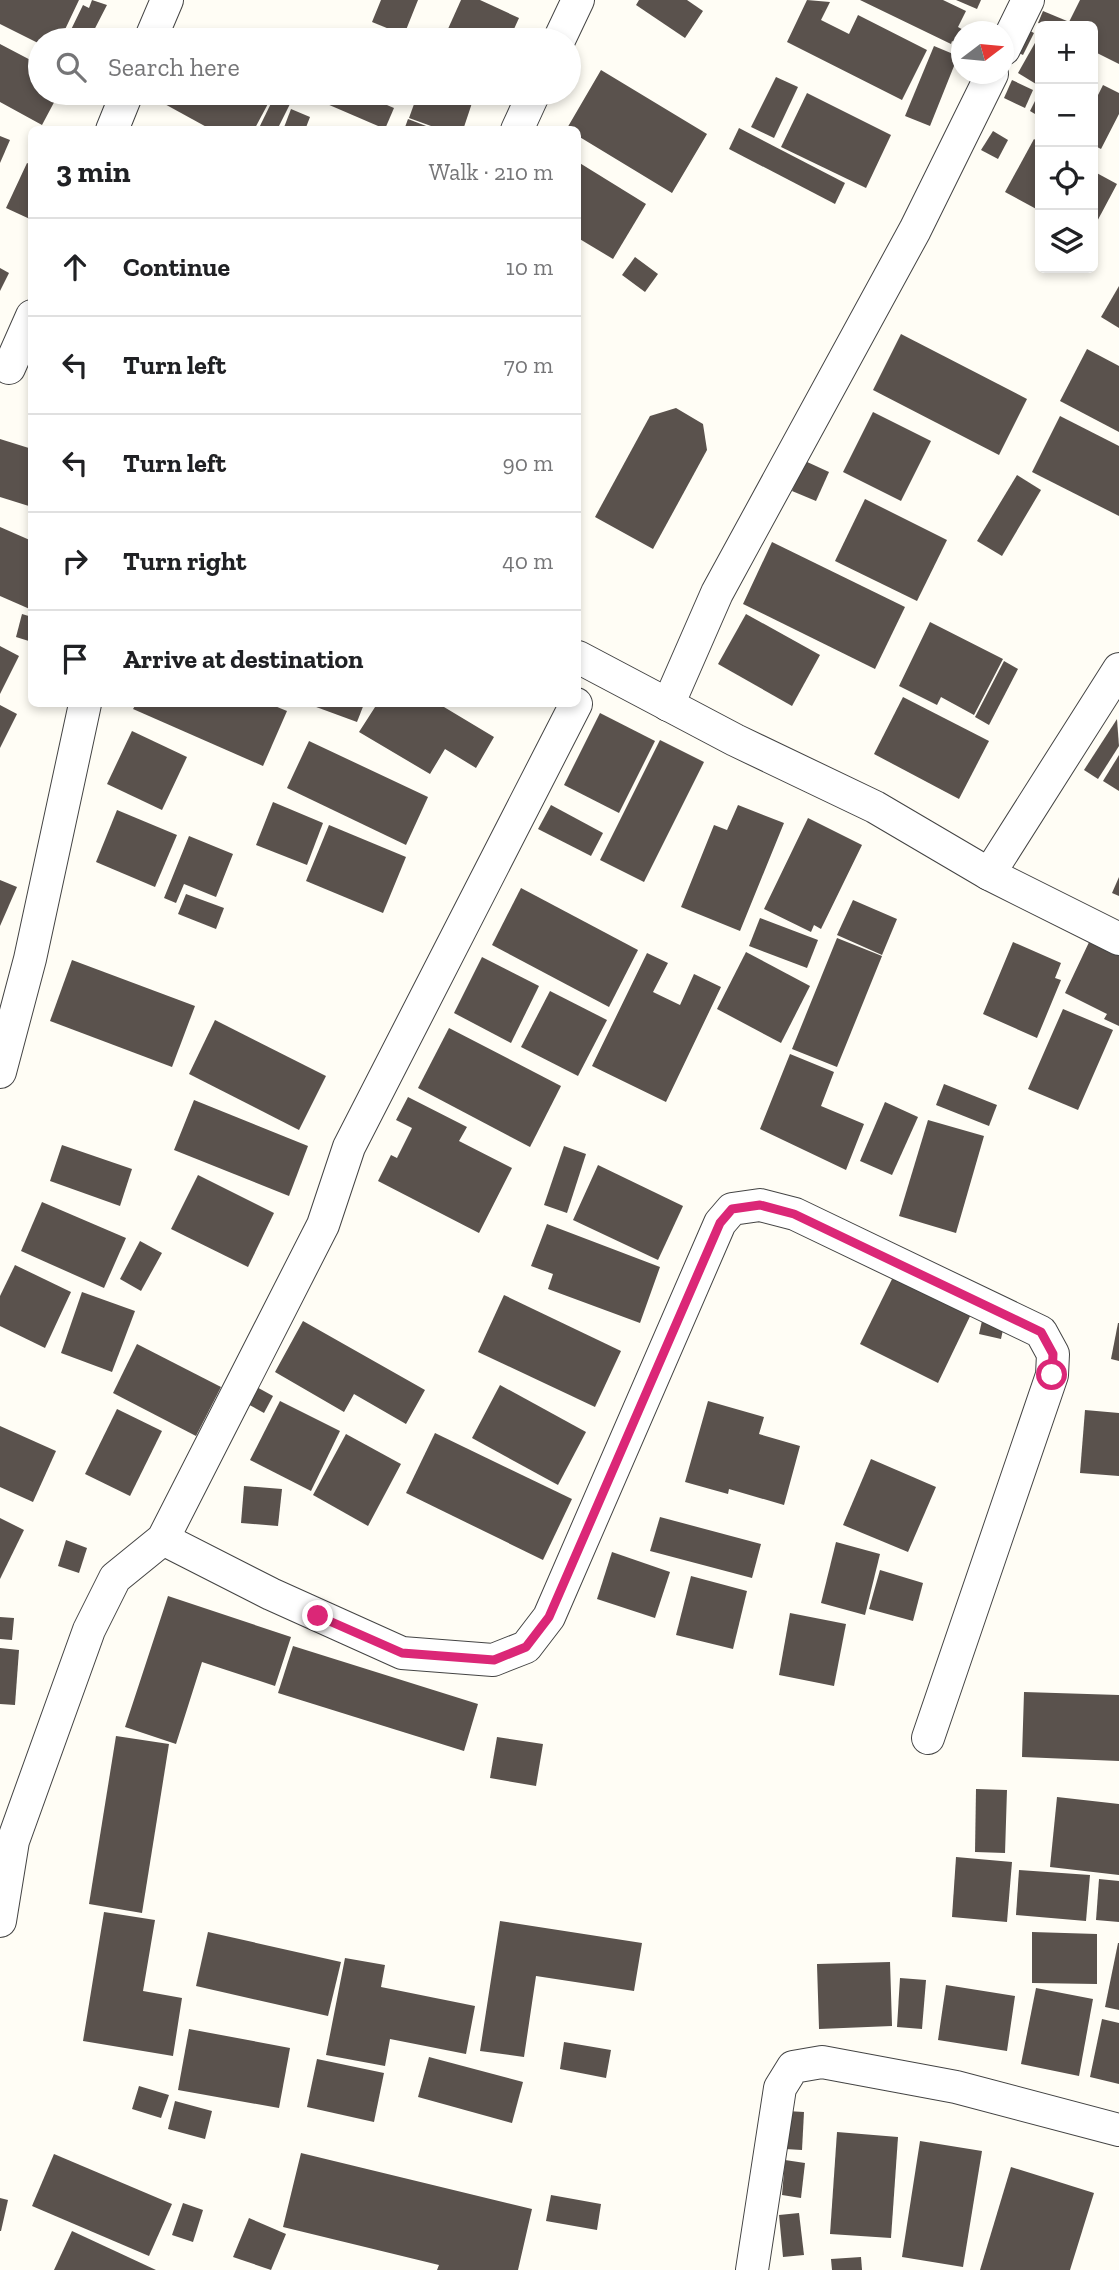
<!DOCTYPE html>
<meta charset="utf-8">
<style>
:root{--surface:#fff;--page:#f6f6f6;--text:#202124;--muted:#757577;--line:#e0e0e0}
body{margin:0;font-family:"Zilla Slab",serif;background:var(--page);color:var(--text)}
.controls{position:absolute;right:21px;top:21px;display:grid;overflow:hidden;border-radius:10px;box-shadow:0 4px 10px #0003}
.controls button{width:63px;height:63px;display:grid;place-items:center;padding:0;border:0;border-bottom:2px solid var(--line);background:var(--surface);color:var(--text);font:35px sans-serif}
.compass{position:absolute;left:951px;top:21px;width:63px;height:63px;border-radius:50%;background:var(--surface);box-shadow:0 4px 10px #0003;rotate:74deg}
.stop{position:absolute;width:21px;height:21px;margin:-16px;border:5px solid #db2777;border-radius:50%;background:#fff}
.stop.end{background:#db2777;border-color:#fff;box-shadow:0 2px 7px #0008}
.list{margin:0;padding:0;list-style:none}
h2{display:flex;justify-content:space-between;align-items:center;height:91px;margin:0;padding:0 28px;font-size:30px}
h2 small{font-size:23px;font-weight:400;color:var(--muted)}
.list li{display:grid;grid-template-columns:46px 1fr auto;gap:21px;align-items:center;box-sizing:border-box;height:98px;padding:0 28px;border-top:2px solid var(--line)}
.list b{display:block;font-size:26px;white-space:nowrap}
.list em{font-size:23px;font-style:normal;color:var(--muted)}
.icon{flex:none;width:38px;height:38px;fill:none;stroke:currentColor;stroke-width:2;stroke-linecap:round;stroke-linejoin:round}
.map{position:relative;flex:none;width:1119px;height:2270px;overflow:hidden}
.search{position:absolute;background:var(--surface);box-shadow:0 4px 10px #0003;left:28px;top:28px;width:553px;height:77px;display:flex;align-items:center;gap:18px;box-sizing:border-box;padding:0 24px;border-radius:38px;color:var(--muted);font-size:26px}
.panel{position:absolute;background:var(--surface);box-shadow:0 4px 10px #0003;left:28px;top:126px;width:553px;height:581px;border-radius:10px}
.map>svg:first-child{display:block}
.building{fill:#5a524d}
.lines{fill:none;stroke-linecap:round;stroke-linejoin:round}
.minor-casing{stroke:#444;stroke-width:34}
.minor{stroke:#fff;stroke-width:32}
.route{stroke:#db2777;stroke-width:9}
</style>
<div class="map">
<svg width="1119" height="2270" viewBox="0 0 1119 2270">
<rect width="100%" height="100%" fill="#fffdf5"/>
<!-- building -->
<g class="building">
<polygon points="0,0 79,0 60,40 40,40 40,44 0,24"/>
<polygon points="92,0 107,5 89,40 66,40 83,5 89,8"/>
<polygon points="381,0 418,0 404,35 372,22"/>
<polygon points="461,0 480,0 519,18 509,40 443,40"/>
<polygon points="639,0 687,0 703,11 685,38 636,5"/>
<polygon points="807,0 830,2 821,20 849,34 858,15 927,50 902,100 787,42"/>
<polygon points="860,0 943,0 966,11 958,27 967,32 962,32 962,46 952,41 951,44"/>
<polygon points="956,0 981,0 977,9"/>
<polygon points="1080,0 1119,0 1119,64 1093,51 1093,26 1067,26"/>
<polygon points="1043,11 1067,21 1065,26 1045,26 1038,23"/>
<polygon points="1022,27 1034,33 1023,55 1012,50"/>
<polygon points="1040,34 1040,76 1036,84 1018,73"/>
<polygon points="0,44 40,65 40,93 59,93 42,125 0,102"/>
<polygon points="934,46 958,56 930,126 905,116"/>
<polygon points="601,70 707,134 672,193 578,136 578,130 566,130"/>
<polygon points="776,77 798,87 774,138 751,127"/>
<polygon points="1012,80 1033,90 1025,108 1004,98"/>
<polygon points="1103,85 1119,93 1119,114 1101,149 1093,145 1093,97 1096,99"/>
<polygon points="1040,91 1040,117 1030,111"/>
<polygon points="166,93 257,93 270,100 254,130 212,130 161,102"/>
<polygon points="276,93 293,98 277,130 258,130"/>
<polygon points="332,93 359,93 394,108 385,129 327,104"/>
<polygon points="418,93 475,94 463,130 442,130 409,118"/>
<polygon points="807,93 891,135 866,188 781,147"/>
<polygon points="291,109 310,117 305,130 283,130"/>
<polygon points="408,119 434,129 434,130 404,130"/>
<polygon points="739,128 845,183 835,204 729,149"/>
<polygon points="993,131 1008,140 998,159 981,150"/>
<polygon points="0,136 10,140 0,163"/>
<polygon points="1034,139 1040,143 1040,211 1005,192"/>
<polygon points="578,162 646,204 613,259 578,238"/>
<polygon points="27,163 32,165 32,220 6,208"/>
<polygon points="1093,171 1117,184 1093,229"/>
<polygon points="635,257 658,274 645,292 622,275"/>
<polygon points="0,268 9,273 0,291"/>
<polygon points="1119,286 1119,328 1101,317"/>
<polygon points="901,334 1027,399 999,455 873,390"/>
<polygon points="1087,349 1119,366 1119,432 1060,401"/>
<polygon points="676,408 703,424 707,450 653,549 595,517 650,416"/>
<polygon points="873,412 931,441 901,501 843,472"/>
<polygon points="1060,416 1119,446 1119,516 1032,472"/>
<polygon points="0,439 32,449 32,507 0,497"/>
<polygon points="805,461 829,472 816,501 792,491"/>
<polygon points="1017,475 1041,490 1002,556 977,541"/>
<polygon points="865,499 947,540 917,601 835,561"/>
<polygon points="0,527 32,541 32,610 0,596"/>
<polygon points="772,542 905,607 875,669 743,604"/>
<polygon points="22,614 32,617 32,642 16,637"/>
<polygon points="746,614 820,655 792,706 718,664"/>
<polygon points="930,622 1003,659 974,715 941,697 937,705 899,686"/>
<polygon points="0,646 19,656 0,694"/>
<polygon points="1004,661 1018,669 989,725 975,717"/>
<polygon points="903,697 989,741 959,799 874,754"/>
<polygon points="136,704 270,704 287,711 263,766 133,709"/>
<polygon points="308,704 364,704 357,722"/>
<polygon points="377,704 439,704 494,737 476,768 445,749 430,774 359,732"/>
<polygon points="0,705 17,714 0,748"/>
<polygon points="600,713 655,741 619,813 564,785"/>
<polygon points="1117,719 1119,746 1098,779 1084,770"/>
<polygon points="132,731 187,757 162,810 107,784"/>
<polygon points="660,740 704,762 644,882 600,860"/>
<polygon points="309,741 428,797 406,845 287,788"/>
<polygon points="1119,755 1119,791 1103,781"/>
<polygon points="273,802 323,823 307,865 256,845"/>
<polygon points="551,805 603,833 591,856 538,829"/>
<polygon points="738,805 784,823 740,931 681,907 714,825 727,830"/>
<polygon points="117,810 177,835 155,887 96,862"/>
<polygon points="808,818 862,845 821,929 814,925 811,932 764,909"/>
<polygon points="329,825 406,857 383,913 306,881"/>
<polygon points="189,836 233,854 216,897 184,884 176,903 164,898"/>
<polygon points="1119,877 1119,896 1112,893"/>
<polygon points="0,880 17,887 0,926"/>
<polygon points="521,888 638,950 609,1007 492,945"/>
<polygon points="186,894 224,908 216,929 178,914"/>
<polygon points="853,900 897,919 882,955 837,935"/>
<polygon points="760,918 818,940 807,968 749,946"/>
<polygon points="837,938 882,956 837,1067 792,1049"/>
<polygon points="1091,938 1119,952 1119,1026 1104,1019 1107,1014 1065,993"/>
<polygon points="1013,942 1061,963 1055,978 1061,980 1037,1038 983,1014"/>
<polygon points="746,952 810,986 781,1043 717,1009"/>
<polygon points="647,953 668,963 653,992 680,1005 694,974 721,987 666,1102 592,1066"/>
<polygon points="482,957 539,986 511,1043 454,1013"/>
<polygon points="72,960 195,1006 172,1067 50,1021"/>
<polygon points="550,991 607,1020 578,1076 521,1047"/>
<polygon points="1063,1009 1113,1030 1078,1110 1028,1089"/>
<polygon points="215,1020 326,1076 299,1130 189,1074"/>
<polygon points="449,1028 561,1086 530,1147 418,1088"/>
<polygon points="790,1054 834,1072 821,1106 864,1124 846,1170 760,1129"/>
<polygon points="944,1084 997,1105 989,1126 936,1105"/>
<polygon points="408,1097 467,1127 459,1141 512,1168 479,1233 378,1181 391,1155 397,1158 412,1128 396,1120"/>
<polygon points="194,1100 308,1146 289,1196 174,1150"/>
<polygon points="885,1102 918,1117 892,1175 860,1161"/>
<polygon points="928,1120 984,1136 956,1233 899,1216"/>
<polygon points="62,1145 132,1169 120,1206 50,1181"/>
<polygon points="564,1146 586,1154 567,1213 544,1205"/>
<polygon points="598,1165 683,1206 658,1260 573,1220"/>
<polygon points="198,1175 274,1213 248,1267 171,1229"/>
<polygon points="42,1202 126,1238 104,1288 21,1251"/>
<polygon points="547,1224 660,1267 640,1323 548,1289 553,1274 531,1266"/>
<polygon points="140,1241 162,1253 141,1291 120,1279"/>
<polygon points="15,1265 71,1292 45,1348 0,1326 0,1296"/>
<polygon points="897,1269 974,1308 938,1383 860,1344"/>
<polygon points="82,1292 135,1311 112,1372 61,1353"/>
<polygon points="504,1295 621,1351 595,1407 478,1352"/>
<polygon points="984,1312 1006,1316 1001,1339 979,1334"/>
<polygon points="303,1321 425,1390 406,1424 354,1394 344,1412 275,1372"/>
<polygon points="1118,1323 1119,1323 1119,1361 1111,1359"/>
<polygon points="137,1344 221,1387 196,1436 113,1393"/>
<polygon points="253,1385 273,1396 264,1413 244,1402"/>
<polygon points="500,1385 586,1432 558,1485 472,1438"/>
<polygon points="280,1401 340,1431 311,1491 250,1460"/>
<polygon points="708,1401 764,1417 759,1434 800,1446 784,1505 729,1489 728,1494 685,1482"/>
<polygon points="117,1409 162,1431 130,1496 85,1474"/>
<polygon points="1085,1410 1119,1413 1119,1476 1080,1473"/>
<polygon points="0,1426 56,1451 33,1502 0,1487"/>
<polygon points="435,1433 572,1499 543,1560 406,1493"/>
<polygon points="346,1434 401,1464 368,1526 313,1495"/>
<polygon points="871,1459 936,1487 908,1552 843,1525"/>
<polygon points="244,1486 282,1489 278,1526 241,1523"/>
<polygon points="660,1517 761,1544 752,1578 650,1551"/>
<polygon points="0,1518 24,1530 0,1579"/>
<polygon points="66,1540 87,1548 79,1573 58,1566"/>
<polygon points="836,1542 880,1554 865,1615 821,1603"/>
<polygon points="612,1552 670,1572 655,1618 597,1599"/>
<polygon points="880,1570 923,1583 913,1621 869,1609"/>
<polygon points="691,1576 747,1591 733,1649 676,1635"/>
<polygon points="168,1596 291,1637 275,1686 202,1662 176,1744 125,1727"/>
<polygon points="790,1613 846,1624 834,1686 779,1675"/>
<polygon points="0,1617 14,1618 12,1640 0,1639"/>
<polygon points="293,1646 478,1704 464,1751 278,1693"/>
<polygon points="0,1648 19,1650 15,1705 0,1704"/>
<polygon points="1024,1692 1119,1695 1119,1761 1022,1757"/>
<polygon points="116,1736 169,1744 142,1913 89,1904"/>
<polygon points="497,1737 543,1744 536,1786 490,1778"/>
<polygon points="976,1789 1007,1790 1005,1853 975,1852"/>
<polygon points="1057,1797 1119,1804 1119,1875 1050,1867"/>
<polygon points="956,1857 1012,1862 1007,1922 952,1917"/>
<polygon points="1019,1870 1090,1875 1086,1921 1016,1915"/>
<polygon points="1099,1879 1119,1881 1119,1922 1096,1920"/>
<polygon points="104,1912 155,1920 143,1991 182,1998 173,2056 83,2041"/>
<polygon points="500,1921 642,1943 634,1991 536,1976 524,2057 480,2051"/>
<polygon points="208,1932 341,1962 328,2016 196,1986"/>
<polygon points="1032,1932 1097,1934 1097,1984 1032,1983"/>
<polygon points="1118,1943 1119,1943 1119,2010 1105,2007"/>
<polygon points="345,1958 385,1965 381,1987 475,2006 466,2054 390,2039 385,2066 326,2055"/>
<polygon points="890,1962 892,2026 819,2029 817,1964"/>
<polygon points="900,1978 926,1980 922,2029 897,2027"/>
<polygon points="946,1985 1015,1996 1007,2051 938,2040"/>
<polygon points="1036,1988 1093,1999 1079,2076 1021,2064"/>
<polygon points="1102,2019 1119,2023 1119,2084 1090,2077"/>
<polygon points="189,2029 290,2048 279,2108 178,2090"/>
<polygon points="564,2042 611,2050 606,2078 560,2069"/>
<polygon points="429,2057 523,2082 512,2123 418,2097"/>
<polygon points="317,2059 384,2073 374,2122 307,2107"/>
<polygon points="139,2086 169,2095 161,2118 132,2109"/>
<polygon points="175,2101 212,2111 205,2139 168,2129"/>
<polygon points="787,2111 804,2112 802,2150 785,2149"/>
<polygon points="837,2132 898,2137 891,2238 830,2234"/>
<polygon points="920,2141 982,2151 963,2267 902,2257"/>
<polygon points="301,2153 532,2209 518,2270 437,2270 439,2265 283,2227"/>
<polygon points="54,2154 172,2204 149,2256 32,2206"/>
<polygon points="785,2160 805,2163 801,2198 782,2195"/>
<polygon points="1011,2167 1094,2193 1070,2270 980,2270"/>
<polygon points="551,2195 601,2204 597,2230 546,2221"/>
<polygon points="0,2198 8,2200 1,2231 0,2231"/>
<polygon points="183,2203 203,2210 193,2242 172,2235"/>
<polygon points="799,2213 804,2255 783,2257 779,2215"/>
<polygon points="249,2218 286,2234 271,2270 233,2257"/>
<polygon points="72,2231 156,2270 54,2270"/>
<polygon points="861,2257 862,2270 832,2270 831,2259"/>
</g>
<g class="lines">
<defs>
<g id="minor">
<polyline points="150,40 167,0"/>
<polyline points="559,40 578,0"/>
<polyline points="1004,49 1028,0"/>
<polyline points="112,130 127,93"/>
<polyline points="517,130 534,93"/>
<polyline points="9,368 32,316"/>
<polyline points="578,657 735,740 875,807 989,874 1119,939"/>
<polyline points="668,705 717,593 915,230 992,74"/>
<polyline points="989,874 1119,669"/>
<polyline points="0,1072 30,959 85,704"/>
<polyline points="163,1539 271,1594 402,1653 493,1660 526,1647 549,1617 720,1223 732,1209 760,1205 795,1214 1041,1332 1053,1354 1052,1375 928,1738"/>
<polyline points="0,1921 13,1841 89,1630 115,1578 163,1539 323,1225 349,1147 576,704"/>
<polyline points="752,2270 780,2088 793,2067 822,2062 956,2087 1119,2130"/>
</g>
</defs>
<!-- minor casing -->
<use href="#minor" class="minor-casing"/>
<!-- minor -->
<use href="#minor" class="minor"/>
</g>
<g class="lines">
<!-- route -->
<polyline class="route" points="318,1616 402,1653 494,1660 526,1647 549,1617 720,1223 732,1209 760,1205 794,1214 1041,1332 1053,1354 1052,1375"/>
</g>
</svg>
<div class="controls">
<button>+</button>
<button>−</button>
<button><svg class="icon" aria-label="locate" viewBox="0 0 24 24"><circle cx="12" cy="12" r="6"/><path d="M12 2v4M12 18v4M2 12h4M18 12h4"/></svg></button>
<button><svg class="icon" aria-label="layers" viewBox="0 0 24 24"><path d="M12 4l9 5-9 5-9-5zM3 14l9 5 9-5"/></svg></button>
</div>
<svg class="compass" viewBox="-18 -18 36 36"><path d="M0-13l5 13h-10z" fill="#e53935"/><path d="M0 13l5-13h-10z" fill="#757577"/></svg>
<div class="stop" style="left:1052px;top:1375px"></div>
<div class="stop end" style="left:318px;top:1616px"></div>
<div class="search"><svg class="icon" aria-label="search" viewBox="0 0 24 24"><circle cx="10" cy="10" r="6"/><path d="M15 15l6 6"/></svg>Search here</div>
<section class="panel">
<h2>3 min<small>Walk · 210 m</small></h2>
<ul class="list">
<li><svg class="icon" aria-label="ahead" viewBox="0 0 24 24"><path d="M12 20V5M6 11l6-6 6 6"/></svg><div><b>Continue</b></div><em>10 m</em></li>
<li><svg class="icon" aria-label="left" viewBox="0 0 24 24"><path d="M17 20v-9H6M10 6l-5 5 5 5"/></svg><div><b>Turn left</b></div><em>70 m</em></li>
<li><svg class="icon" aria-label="left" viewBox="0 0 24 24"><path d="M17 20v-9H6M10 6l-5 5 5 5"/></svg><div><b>Turn left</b></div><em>90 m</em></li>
<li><svg class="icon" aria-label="right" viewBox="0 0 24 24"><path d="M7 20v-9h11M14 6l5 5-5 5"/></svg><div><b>Turn right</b></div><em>40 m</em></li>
<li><svg class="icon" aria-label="arrive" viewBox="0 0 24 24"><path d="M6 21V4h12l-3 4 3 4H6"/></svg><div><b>Arrive at destination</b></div></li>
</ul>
</section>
</div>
